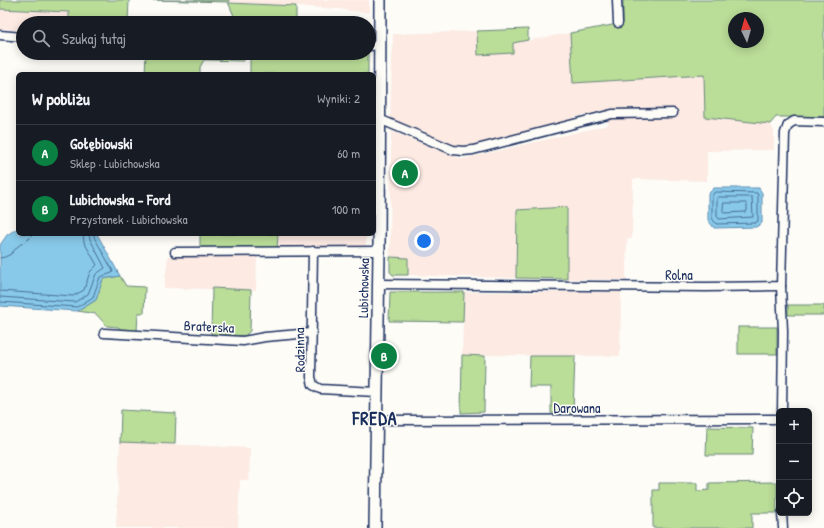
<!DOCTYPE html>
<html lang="pl">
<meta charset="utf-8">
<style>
:root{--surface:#171b24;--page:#20242c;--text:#f1f3f6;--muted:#9ea1a6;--line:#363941;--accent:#0b8043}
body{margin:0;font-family:"Patrick Hand",sans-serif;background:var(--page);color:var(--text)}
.controls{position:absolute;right:12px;bottom:12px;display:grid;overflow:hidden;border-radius:6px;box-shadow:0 2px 10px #0003}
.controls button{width:36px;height:36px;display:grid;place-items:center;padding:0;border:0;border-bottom:1px solid var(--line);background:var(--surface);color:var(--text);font:20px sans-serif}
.compass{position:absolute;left:728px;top:12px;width:36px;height:36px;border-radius:50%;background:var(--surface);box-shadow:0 2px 10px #0003;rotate:355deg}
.you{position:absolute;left:424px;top:241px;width:14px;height:14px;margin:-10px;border:3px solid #fff;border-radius:50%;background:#1a73e8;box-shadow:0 0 0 6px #1a73e833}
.badge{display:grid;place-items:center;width:26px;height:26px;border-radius:50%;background:var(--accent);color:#fff;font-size:13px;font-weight:700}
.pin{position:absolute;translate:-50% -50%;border:2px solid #fff;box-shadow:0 1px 4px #0006}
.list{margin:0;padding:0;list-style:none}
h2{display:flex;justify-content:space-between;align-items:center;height:52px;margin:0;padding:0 16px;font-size:17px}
h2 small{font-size:13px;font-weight:400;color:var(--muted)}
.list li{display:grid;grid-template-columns:26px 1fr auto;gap:12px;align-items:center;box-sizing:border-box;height:56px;padding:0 16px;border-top:1px solid var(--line)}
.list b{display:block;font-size:15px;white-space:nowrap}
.list p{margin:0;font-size:13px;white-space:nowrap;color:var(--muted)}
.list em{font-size:13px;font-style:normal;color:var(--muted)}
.icon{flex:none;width:22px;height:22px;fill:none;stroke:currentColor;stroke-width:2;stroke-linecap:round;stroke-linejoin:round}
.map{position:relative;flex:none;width:824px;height:528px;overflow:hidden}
.search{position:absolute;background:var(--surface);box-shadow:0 2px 10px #0003;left:16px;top:16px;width:360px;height:44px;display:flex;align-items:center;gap:10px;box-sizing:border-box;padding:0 14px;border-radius:22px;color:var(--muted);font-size:15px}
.panel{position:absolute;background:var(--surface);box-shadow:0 2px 10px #0003;left:16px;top:72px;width:360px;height:164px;border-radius:6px}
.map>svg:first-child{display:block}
.built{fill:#fceae3}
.green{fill:#badd98;stroke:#6a867b;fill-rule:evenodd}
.water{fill:#88c9e9;stroke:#5c8bb1}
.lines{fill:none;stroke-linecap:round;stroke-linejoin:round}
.shore{stroke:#476d96;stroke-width:1}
.street-casing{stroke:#1b2f5e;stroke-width:11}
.secondary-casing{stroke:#1b2f5e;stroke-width:14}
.street{stroke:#fdfcf7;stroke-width:8}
.secondary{stroke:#fdfcf7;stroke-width:11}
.labels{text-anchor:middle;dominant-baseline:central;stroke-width:3;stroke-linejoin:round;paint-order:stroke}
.street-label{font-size:14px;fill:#1b2f5e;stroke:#fdfcf7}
.district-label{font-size:18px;font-weight:bold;letter-spacing:1px;fill:#1b2f5e;stroke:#fdfcf7}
</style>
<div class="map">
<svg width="824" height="528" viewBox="0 0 824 528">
<rect width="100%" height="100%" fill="#fdfcf7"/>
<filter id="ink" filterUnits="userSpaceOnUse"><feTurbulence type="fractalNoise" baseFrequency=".025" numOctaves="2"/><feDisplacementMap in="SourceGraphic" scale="8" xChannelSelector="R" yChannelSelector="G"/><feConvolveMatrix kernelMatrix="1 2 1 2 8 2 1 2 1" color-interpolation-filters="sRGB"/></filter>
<g filter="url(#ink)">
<!-- built -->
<g class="built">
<polygon points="229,0 369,0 369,13 338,9 229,2"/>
<polygon points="0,9 69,12 69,23 23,23 23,30 0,29"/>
<polygon points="477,31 478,55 513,53 513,43 570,33 573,83 704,75 705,117 770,124 774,131 774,150 707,151 707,181 633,179 632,239 627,239 626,280 567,279 567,207 517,210 516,278 408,275 408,258 390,257 391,131 462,159 608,125 607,110 574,117 574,121 462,148 390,120 393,34"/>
<polygon points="278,234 366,234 366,247 277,249"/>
<polygon points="257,255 256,290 164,288 168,256"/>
<polygon points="464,292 621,292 620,356 462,355"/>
<polygon points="120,442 250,448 249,480 240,480 238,528 116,528"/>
</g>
<!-- green -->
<g class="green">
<polygon points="0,0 129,0 128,23 69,23 69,12 0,9"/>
<polygon points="152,0 229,0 229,3 296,6 296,23 237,23 228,2"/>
<path d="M623,0H824V117H776L770,124L705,117L704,75L573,83L570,33L623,23ZM734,18H758V42H734Z"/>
<polygon points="528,29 528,40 513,43 513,53 478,55 477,31"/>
<polygon points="146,53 244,53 244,61 204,60 200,67 200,74 145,74"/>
<rect x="250" y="53" width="118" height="21"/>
<polygon points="567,207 567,279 516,278 517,210"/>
<polygon points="200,234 278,234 277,249 200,248"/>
<polygon points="390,257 408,258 408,275 393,275 390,272"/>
<polygon points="120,276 126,286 145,287 144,313 138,313 137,331 123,331 118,327 107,326 96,314 78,311 96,300 103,279"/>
<polygon points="212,288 251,290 250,331 245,336 211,334"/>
<polygon points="390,292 464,292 463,322 389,321"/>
<rect x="788" y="305" width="36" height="10"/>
<rect x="738" y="327" width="39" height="27"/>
<polygon points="462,355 485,356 484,412 461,413"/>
<polygon points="530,356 575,356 573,413 551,413 551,387 529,387"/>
<polygon points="121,410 176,413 175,444 120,442"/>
<polygon points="707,427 753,428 752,455 706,455"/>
<polygon points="777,482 777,513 752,513 752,528 653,528 653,490 659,490 659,483 697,483 697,491 709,490 709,483"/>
</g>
<!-- water -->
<g class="water">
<polygon points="714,188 759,188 762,193 762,223 756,227 714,228 708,220 708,194"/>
<polygon points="18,228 18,234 97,234 120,276 103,279 96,300 78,311 0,306 0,245 7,235"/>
</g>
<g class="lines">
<!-- shore -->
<g class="shore">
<polygon points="715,192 757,193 758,195 758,221 755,223 716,224 712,218 712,196"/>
<polygon points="718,197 752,197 753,217 719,219 717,216 717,199"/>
<polygon points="724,203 746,203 747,205 747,211 745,212 724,213 723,211"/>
<polyline points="0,258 5,257 11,254 18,246 29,239 32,234"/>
<polyline points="0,291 73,296 84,290 90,272 97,265 84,242 83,234"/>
<polyline points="0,297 75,302 88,294 96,274 105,268 90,239 89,234"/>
<polyline points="0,302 77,307 93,297 100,277 112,273 113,271 94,237 94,234"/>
</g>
<defs>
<g id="street">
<polyline points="617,0 618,23"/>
<polyline points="0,35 23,37"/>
<polyline points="369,46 380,45"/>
<polyline points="379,119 453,150 463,151 473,150 612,114 673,113"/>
<polyline points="313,251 311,377 313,385 320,389 376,392"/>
<polyline points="175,252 379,251"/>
<polyline points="378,284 706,287 781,286 785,133 788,125 794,121 824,122"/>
<polyline points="781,286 783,331 782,411"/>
<polyline points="104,333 243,341 265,337 311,333"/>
<polyline points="376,420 779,419"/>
<polyline points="782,513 783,528"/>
</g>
<polyline id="secondary" points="375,528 379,251 380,0"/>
</defs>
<!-- street casing -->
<use href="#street" class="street-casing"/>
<!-- secondary casing -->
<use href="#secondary" class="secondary-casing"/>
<!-- street -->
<use href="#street" class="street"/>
<!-- secondary -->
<use href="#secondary" class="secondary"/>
</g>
</g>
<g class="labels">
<!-- street labels -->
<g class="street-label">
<text x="679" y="274">Rolna</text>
<text transform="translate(363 288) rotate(-89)">Lubichowska</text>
<text transform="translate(209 326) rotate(3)">Braterska</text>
<text transform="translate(299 350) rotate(-91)">Rodzinna</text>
<text x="577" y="407">Darowana</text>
</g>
<!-- district labels -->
<g class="district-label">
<text x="375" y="418">FREDA</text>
</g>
</g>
</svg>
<div class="controls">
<button>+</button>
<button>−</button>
<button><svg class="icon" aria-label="locate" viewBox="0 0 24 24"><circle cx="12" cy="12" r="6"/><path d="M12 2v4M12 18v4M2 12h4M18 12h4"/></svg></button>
</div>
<svg class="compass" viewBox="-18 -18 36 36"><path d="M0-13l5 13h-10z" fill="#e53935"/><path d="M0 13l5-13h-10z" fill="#9ea1a6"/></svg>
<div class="you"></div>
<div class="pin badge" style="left:405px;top:173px">A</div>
<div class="pin badge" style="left:384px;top:356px">B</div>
<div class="search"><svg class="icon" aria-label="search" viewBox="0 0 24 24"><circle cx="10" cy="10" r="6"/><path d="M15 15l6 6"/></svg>Szukaj tutaj</div>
<section class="panel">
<h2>W pobliżu<small>Wyniki: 2</small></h2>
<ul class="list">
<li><span class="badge">A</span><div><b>Gołębiowski</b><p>Sklep · Lubichowska</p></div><em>60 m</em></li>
<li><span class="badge">B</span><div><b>Lubichowska - Ford</b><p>Przystanek · Lubichowska</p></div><em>100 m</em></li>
</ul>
</section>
</div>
